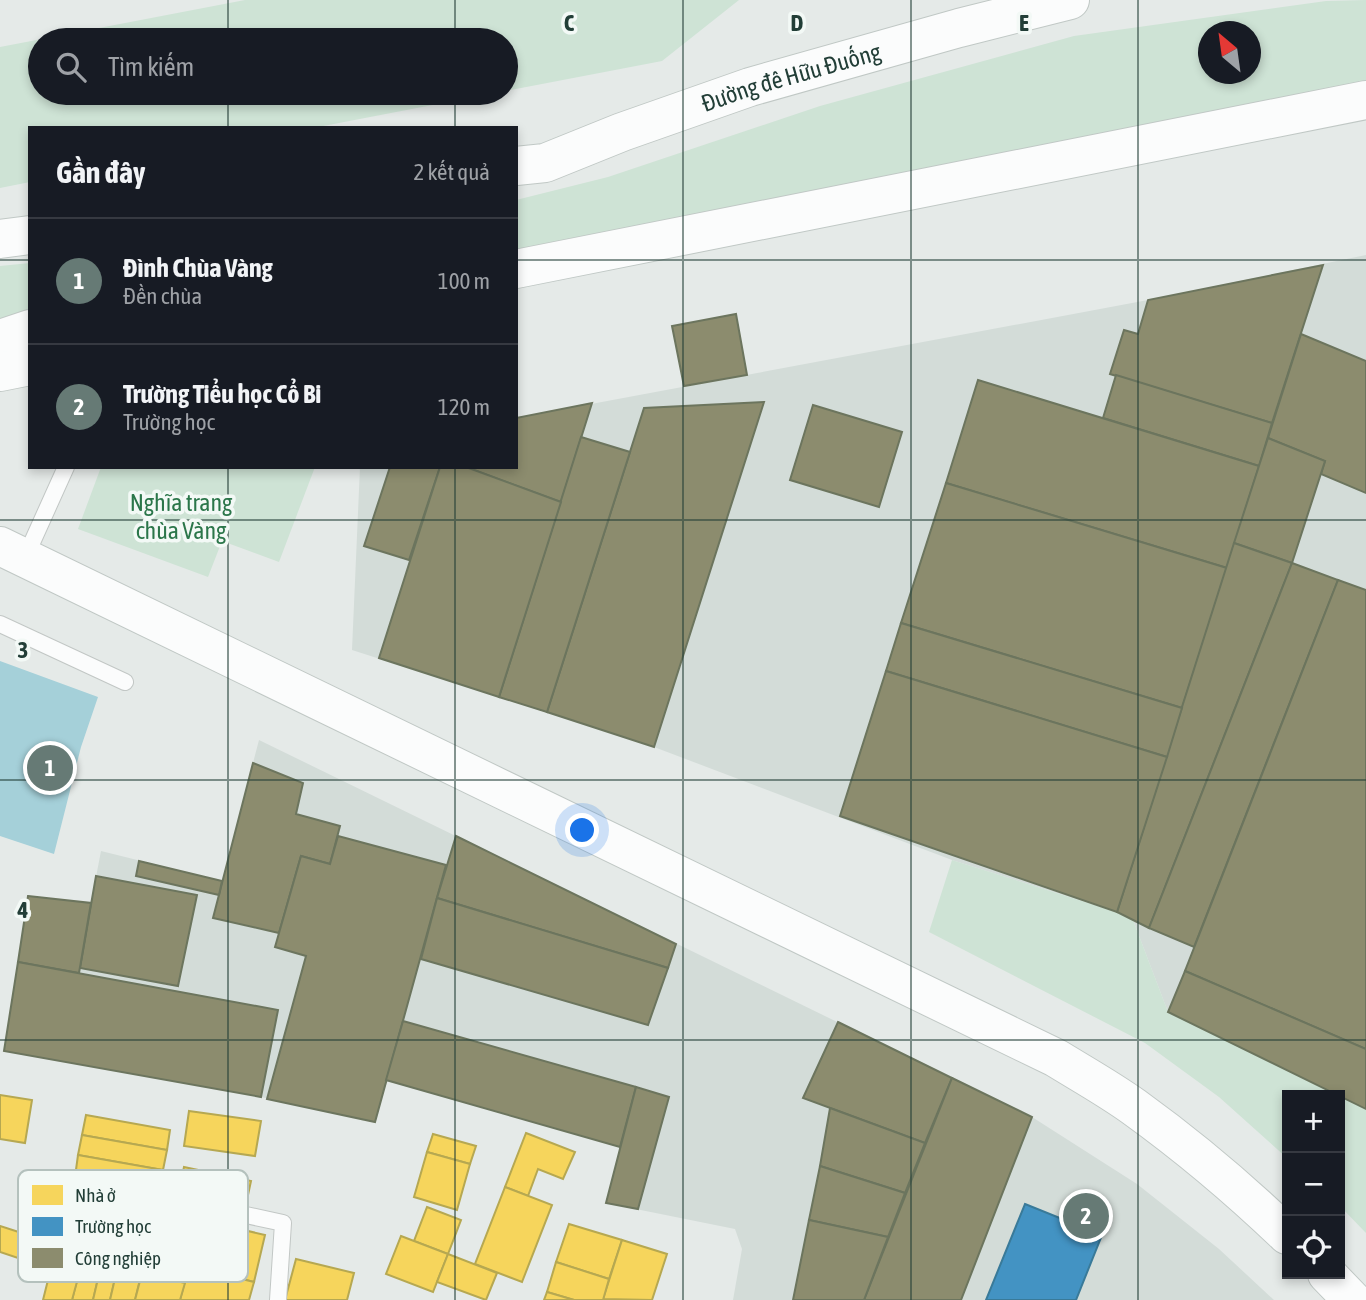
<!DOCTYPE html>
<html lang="vi">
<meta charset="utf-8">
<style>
:root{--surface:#171b24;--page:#242831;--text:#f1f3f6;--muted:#9ea1a6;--line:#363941;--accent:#667a75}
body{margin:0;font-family:"Asap Condensed",sans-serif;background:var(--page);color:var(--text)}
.controls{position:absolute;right:21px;bottom:21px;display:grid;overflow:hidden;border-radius:0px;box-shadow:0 4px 10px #0003}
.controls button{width:63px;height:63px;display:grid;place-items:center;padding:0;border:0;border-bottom:2px solid var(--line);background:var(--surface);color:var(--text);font:35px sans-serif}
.compass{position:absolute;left:1198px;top:21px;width:63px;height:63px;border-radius:50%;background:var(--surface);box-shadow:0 4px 10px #0003;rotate:331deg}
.you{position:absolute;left:583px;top:831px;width:24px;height:24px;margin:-18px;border:5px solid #fff;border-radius:50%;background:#1a73e8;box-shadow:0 0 0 10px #1a73e833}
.badge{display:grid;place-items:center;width:46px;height:46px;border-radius:50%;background:var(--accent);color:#fff;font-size:23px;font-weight:700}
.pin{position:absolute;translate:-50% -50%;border:4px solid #fff;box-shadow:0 2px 7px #0006}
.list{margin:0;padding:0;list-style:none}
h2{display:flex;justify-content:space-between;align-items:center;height:91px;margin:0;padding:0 28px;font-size:30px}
h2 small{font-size:23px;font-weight:400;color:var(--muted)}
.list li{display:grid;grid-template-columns:46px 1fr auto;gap:21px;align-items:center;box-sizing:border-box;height:126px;padding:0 28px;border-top:2px solid var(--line)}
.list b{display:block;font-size:26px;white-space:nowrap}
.list p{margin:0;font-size:23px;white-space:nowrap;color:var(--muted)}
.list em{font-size:23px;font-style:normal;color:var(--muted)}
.icon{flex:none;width:38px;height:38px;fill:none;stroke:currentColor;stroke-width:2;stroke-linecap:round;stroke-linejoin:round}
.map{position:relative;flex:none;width:1366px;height:1300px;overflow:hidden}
.search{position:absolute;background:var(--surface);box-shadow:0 4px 10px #0003;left:28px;top:28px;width:490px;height:77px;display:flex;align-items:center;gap:18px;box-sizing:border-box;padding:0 24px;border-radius:38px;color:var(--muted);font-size:26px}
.panel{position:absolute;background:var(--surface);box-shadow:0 4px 10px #0003;left:28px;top:126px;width:490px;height:343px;border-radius:0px}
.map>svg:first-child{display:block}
.built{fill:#d3dcd8}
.green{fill:#cee3d5;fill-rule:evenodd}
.water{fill:#a5d0d9}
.homes{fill:#f6d55c;stroke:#b6a851;stroke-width:2}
.schools{fill:#4393c3;stroke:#397a99;stroke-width:2}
.industry{fill:#8c8c6e;stroke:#6c755e;stroke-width:2}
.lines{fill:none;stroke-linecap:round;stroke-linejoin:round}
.lane-casing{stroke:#c2c7c5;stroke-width:18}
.secondary-casing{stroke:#c0c8c5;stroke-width:40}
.lane{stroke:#fbfcfc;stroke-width:16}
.secondary{stroke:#fbfcfc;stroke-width:38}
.grid{fill:none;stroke:#223e37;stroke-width:2;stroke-opacity:0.55}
.labels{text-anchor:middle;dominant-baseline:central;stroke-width:7;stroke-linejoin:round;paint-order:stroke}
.street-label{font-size:24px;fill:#223e37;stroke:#f3f9f6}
.park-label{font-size:24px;fill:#2b764a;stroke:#f3f9f6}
.key{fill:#f3f9f6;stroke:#b4c1bd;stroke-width:2}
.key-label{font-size:19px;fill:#223e37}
.grid-label{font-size:23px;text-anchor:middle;font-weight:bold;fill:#223e37;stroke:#f3f9f6;stroke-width:7;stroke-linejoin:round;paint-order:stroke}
</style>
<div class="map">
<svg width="1366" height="1300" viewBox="0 0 1366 1300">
<rect width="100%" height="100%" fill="#e5eae8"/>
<!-- built -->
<g class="built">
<polygon points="1366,255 1366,1109 1168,1012 1133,920 1117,912 952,860 654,747 352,650 360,467 516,467 516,418 1148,300"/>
<polygon points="259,740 1032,1117 1137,1184 1219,1249 1274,1300 733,1300 742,1249 735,1229 606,1203 620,1147 387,1081 375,1122 261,1097 4,1051 28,896 91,903 101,851 222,881"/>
</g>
<!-- green -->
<g class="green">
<polygon points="245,0 739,0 662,61 506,91 506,40 40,40 40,93 495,93 313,128 30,128 30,182 0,188 0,47"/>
<path d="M1366,0V81L516,250V200L608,177L820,106L1074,36L1326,1ZM1208,32H1250V74H1208Z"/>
<polygon points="30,263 30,312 0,320 0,266"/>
<polygon points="101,467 315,467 279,562 222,541 208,577 78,529"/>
<polygon points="952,860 1117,912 1133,920 1168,1012 1339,1095 1287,1095 1287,1158 1219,1097 1145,1043 929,932"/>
<polygon points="1340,1096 1366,1109 1366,1233 1340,1206"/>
</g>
<!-- water -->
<polygon class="water" points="0,661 98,697 81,747 54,854 0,836"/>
<!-- homes -->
<g class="homes">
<polygon points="0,1095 32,1100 25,1143 0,1139"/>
<polygon points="189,1111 261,1121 255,1156 184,1146"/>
<polygon points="86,1115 170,1130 167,1150 82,1135"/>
<polygon points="526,1133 575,1152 563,1179 538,1169 528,1196 505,1187"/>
<polygon points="433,1134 476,1146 470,1164 427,1152"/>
<polygon points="82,1135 167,1150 163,1170 78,1155"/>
<polygon points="427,1152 470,1164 457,1210 414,1197"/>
<polygon points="78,1155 163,1170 159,1192 75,1177"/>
<polygon points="184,1167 251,1181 245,1209 178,1195"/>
<polygon points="505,1187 552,1205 522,1282 475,1264"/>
<polygon points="427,1207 461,1220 448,1254 414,1241"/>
<polygon points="177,1214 218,1224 206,1270 189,1266 185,1283 162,1277"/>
<polygon points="218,1224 265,1235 254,1282 206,1270"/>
<polygon points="569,1224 622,1240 609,1279 556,1262"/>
<polygon points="0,1226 31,1236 24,1260 0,1252"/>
<polygon points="401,1236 448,1254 433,1292 386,1274"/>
<polygon points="622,1240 667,1254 652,1300 603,1299"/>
<polygon points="85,1249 104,1253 93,1300 72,1300"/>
<polygon points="104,1253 120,1257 110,1300 93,1300"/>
<polygon points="448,1254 497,1273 486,1300 437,1282"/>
<polygon points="120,1257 144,1263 135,1300 110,1300"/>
<polygon points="296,1259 354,1273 347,1300 285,1300"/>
<polygon points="556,1262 609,1279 603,1300 574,1300 547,1292"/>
<polygon points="189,1266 254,1282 249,1300 180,1300"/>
<polygon points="50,1272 78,1278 72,1300 43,1300"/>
<polygon points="142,1273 185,1283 180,1300 135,1300"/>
<polygon points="547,1292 574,1300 544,1300"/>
</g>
<!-- schools -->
<polygon class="schools" points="1025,1204 1102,1235 1076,1300 986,1300"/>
<!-- industry -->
<g class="industry">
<polygon points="1323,265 1272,423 1110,374 1124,330 1138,334 1148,300"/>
<polygon points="736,314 747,375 684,386 672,326"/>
<polygon points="1301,334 1366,361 1366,493 1321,474 1325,461 1268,438"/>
<polygon points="1116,375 1272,423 1259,466 1103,418"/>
<polygon points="978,380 1259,466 1227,568 946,483"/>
<polygon points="764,402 654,747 547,712 644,408"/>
<polygon points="592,403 561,502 466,467 516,467 516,418"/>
<polygon points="813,405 902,432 879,507 790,480"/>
<polygon points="581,437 630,452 547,712 499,697"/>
<polygon points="1268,438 1325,461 1292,563 1234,543"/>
<polygon points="390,467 440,467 409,560 364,546"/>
<polygon points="440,467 466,467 561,502 499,697 379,658"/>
<polygon points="946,483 1227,568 1182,708 901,623"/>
<polygon points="1234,543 1292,563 1149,928 1117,912"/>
<polygon points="1292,563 1338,580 1194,947 1149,928"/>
<polygon points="1338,580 1366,590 1366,1049 1185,971"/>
<polygon points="901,623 1182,708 1167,757 886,671"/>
<polygon points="886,671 1167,757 1117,912 840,816"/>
<polygon points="253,763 303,783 296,814 340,826 330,864 301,856 279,933 213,918"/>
<polygon points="338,836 446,865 375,1122 267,1099 306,956 275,947 301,856 330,864"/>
<polygon points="456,836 676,944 668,968 437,898"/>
<polygon points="139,861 222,881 219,895 136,876"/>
<polygon points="96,876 197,895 178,986 80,968"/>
<polygon points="28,896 91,903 79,973 18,962"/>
<polygon points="437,898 668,968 648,1025 421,959"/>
<polygon points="18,962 278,1010 261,1097 4,1051"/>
<polygon points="1185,971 1366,1049 1366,1109 1168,1012"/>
<polygon points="403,1021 636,1087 620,1147 386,1080"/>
<polygon points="838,1022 952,1078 925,1143 803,1098"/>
<polygon points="952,1078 1032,1117 961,1300 864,1300"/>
<polygon points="636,1087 669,1097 638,1209 606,1203"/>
<polygon points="830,1108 925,1143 905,1193 820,1166"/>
<polygon points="820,1166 905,1193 888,1237 809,1220"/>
<polygon points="809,1220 888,1237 864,1300 793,1300"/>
</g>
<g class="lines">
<defs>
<g id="lane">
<polyline points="25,558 66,467"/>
<polyline points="0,624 125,682"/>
<polyline points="144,1193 283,1223 278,1300"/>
</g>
<g id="secondary">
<path id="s1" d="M516,166L545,163L622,132L750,87L959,28L1070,0"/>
<polyline points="0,239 30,235"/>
<polyline points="516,269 1366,100"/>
<polyline points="0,339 30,329"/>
<polyline points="0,372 30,366"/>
<path d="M0,546L1056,1058C1082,1074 1109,1089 1134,1107C1188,1146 1239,1189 1287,1235"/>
<polyline points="1327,1274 1352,1300"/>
</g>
</defs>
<!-- lane casing -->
<use href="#lane" class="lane-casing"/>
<!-- secondary casing -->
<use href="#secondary" class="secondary-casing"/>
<!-- lane -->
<use href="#lane" class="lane"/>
<!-- secondary -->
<use href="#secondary" class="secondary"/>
</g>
<!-- grid -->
<path class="grid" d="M228,0V40M455,0V40M683,0V1300M911,0V1300M1138,0V1300M228,93V128M455,93V128M0,260H30M516,260H1366M228,467V1300M455,467V1300M0,520H1366M0,780H1366M0,1040H1366"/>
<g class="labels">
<!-- street labels -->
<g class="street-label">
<text stroke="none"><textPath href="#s1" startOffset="290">Đường đê Hữu Đuống</textPath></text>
</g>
<!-- park labels -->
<g class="park-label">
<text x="181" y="502">Nghĩa trang<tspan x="181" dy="28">chùa Vàng</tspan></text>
</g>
</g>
<!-- legend -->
<rect x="18" y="1170" width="230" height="112" rx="10" class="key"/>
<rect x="32" y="1185" width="31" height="20" fill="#f6d55c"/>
<rect x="32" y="1217" width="31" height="19" fill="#4393c3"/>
<rect x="32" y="1248" width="31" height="20" fill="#8c8c6e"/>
<g class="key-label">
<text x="75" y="1202">Nhà ở</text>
<text x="75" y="1233">Trường học</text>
<text x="75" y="1265">Công nghiệp</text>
</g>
<g class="grid-label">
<text x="569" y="31">C</text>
<text x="797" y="31">D</text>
<text x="1024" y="31">E</text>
<text x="23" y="658">3</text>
<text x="23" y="918">4</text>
</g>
</svg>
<div class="controls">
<button>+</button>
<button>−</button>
<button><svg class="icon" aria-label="locate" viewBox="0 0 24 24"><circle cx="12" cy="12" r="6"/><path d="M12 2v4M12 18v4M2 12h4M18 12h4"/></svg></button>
</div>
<svg class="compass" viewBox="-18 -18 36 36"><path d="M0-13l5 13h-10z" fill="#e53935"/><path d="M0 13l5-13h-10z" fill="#9ea1a6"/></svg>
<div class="you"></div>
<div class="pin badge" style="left:50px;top:768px">1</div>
<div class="pin badge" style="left:1086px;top:1216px">2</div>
<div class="search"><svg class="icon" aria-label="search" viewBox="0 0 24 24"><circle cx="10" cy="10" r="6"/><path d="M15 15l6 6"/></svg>Tìm kiếm</div>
<section class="panel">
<h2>Gần đây<small>2 kết quả</small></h2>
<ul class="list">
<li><span class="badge">1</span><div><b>Đình Chùa Vàng</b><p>Đền chùa</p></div><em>100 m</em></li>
<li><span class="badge">2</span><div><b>Trường Tiểu học Cổ Bi</b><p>Trường học</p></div><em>120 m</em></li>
</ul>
</section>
</div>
